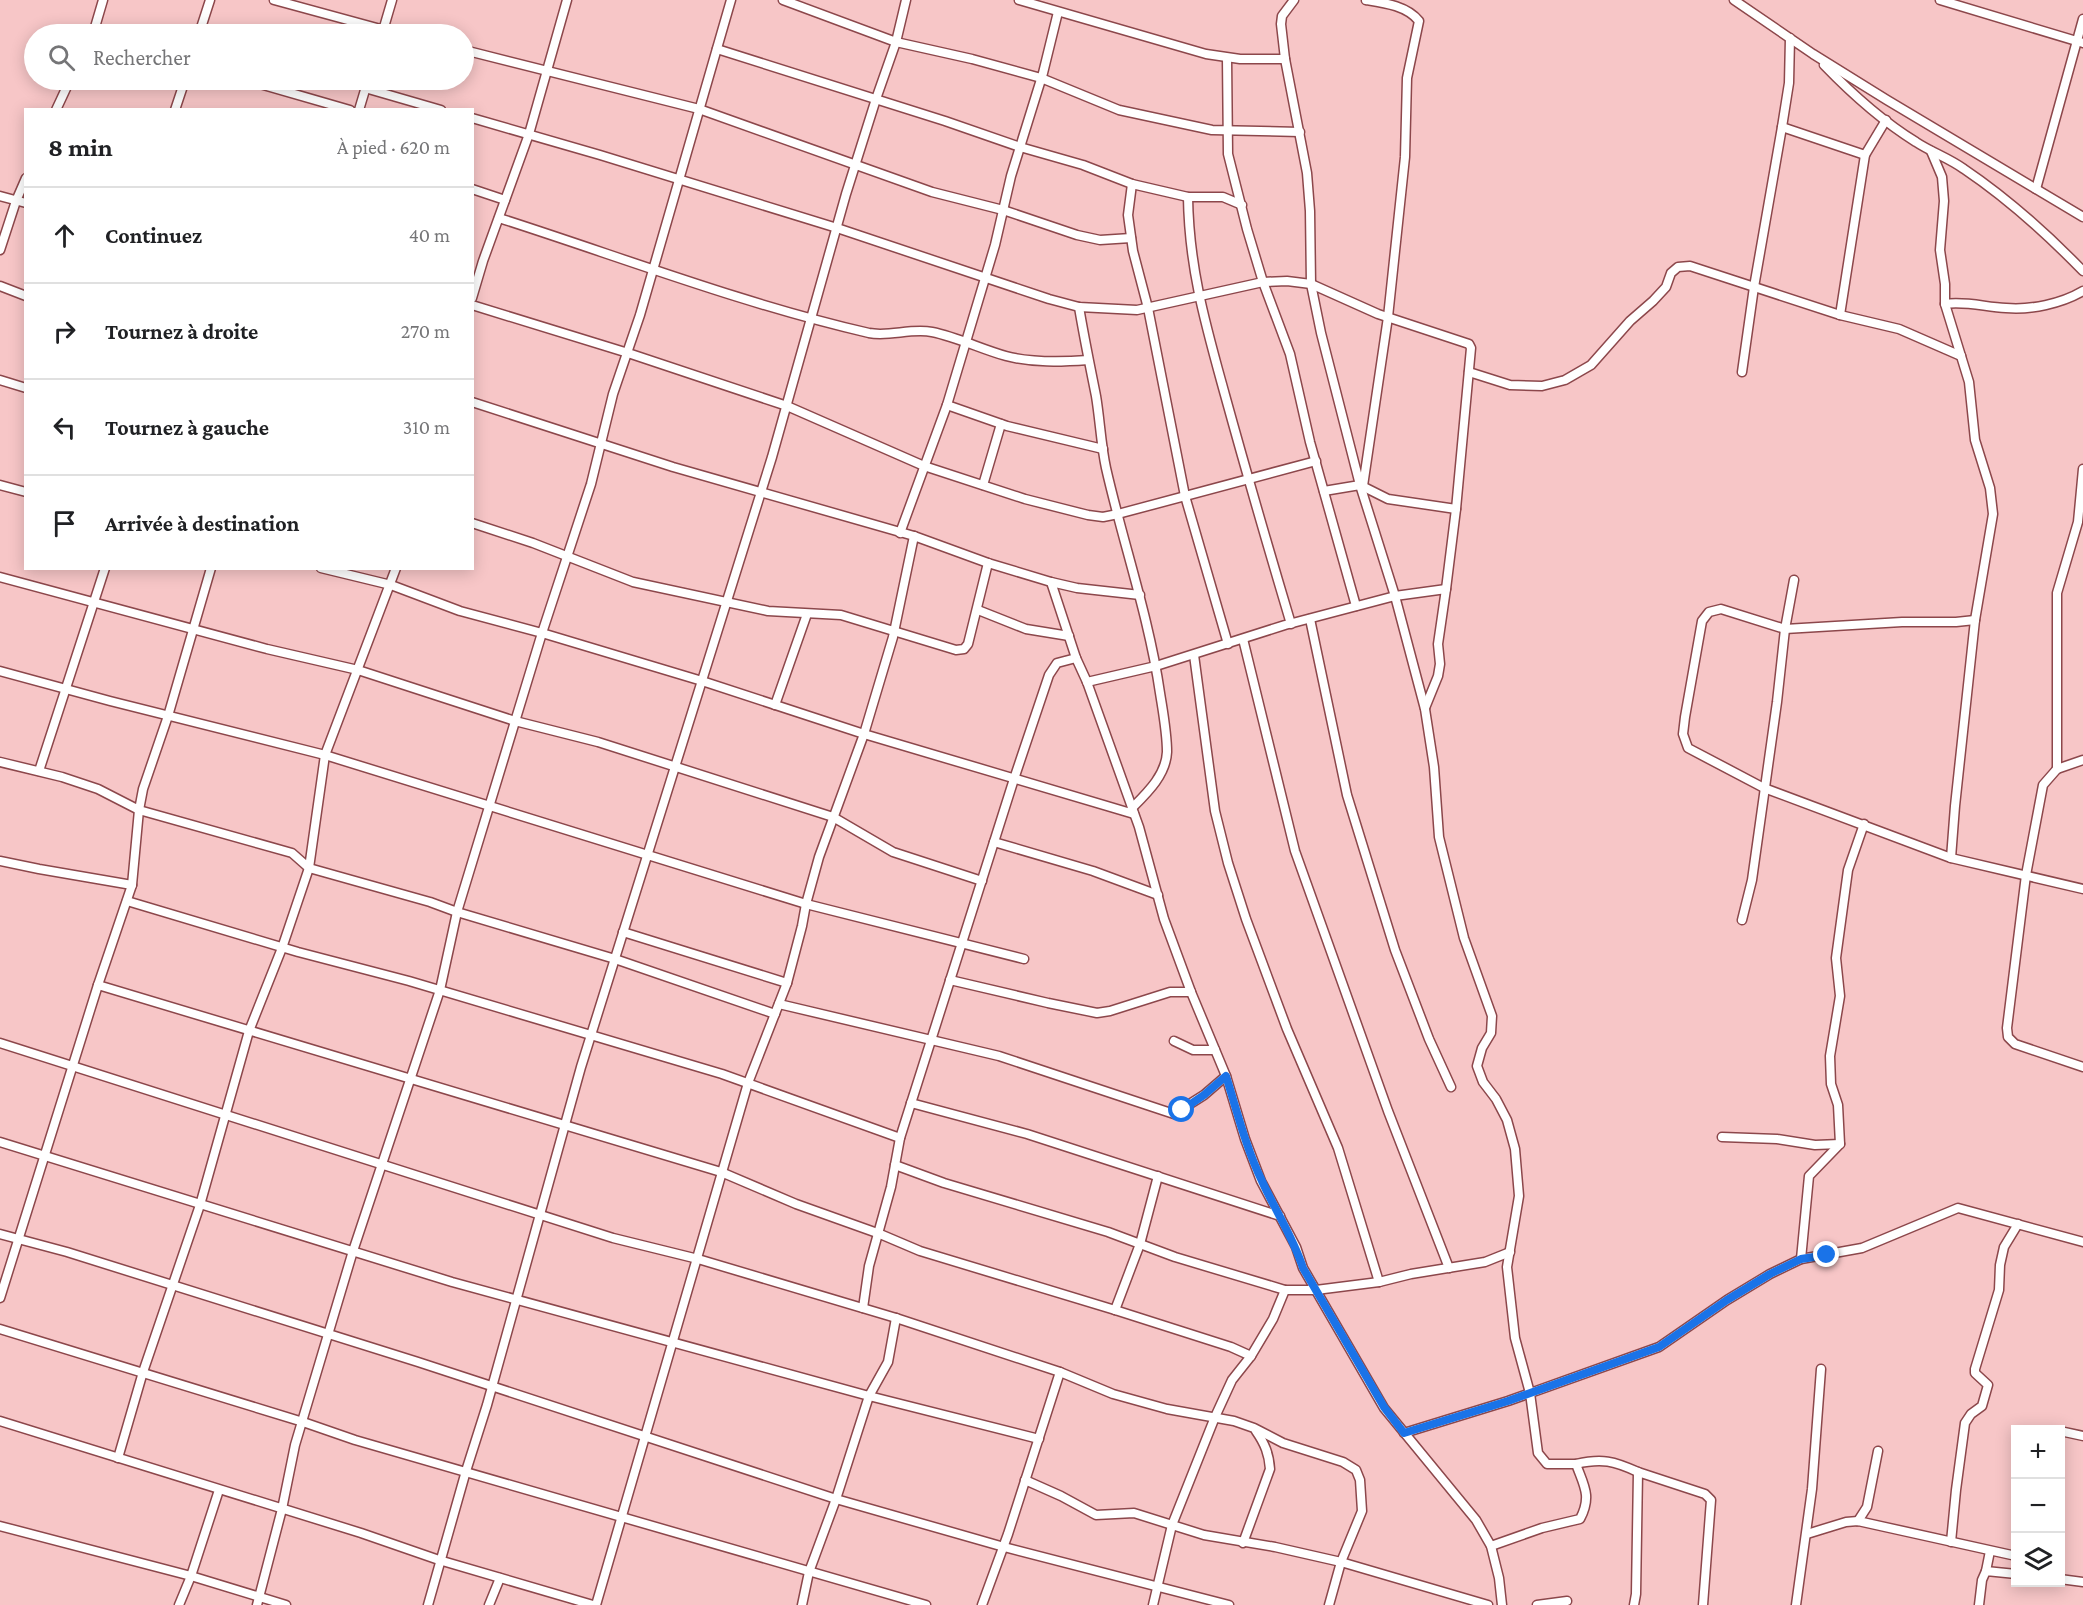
<!DOCTYPE html>
<html lang="fr">
<meta charset="utf-8">
<style>
:root{--surface:#fff;--page:#f6f6f6;--text:#202124;--muted:#757577;--line:#e0e0e0}
body{margin:0;font-family:"Crimson Pro",serif;background:var(--page);color:var(--text)}
.controls{position:absolute;right:18px;bottom:18px;display:grid;overflow:hidden;border-radius:0px;box-shadow:0 3px 15px #0003}
.controls button{width:54px;height:54px;display:grid;place-items:center;padding:0;border:0;border-bottom:2px solid var(--line);background:var(--surface);color:var(--text);font:30px sans-serif}
.stop{position:absolute;width:18px;height:18px;margin:-14px;border:4px solid #1a73e8;border-radius:50%;background:#fff}
.stop.end{background:#1a73e8;border-color:#fff;box-shadow:0 2px 6px #0008}
.list{margin:0;padding:0;list-style:none}
h2{display:flex;justify-content:space-between;align-items:center;height:78px;margin:0;padding:0 24px;font-size:26px}
h2 small{font-size:20px;font-weight:400;color:var(--muted)}
.list li{display:grid;grid-template-columns:39px 1fr auto;gap:18px;align-items:center;box-sizing:border-box;height:96px;padding:0 24px;border-top:2px solid var(--line)}
.list b{display:block;font-size:22px;white-space:nowrap}
.list em{font-size:20px;font-style:normal;color:var(--muted)}
.icon{flex:none;width:33px;height:33px;fill:none;stroke:currentColor;stroke-width:2;stroke-linecap:round;stroke-linejoin:round}
.map{position:relative;flex:none;width:2083px;height:1605px;overflow:hidden}
.search{position:absolute;background:var(--surface);box-shadow:0 3px 15px #0003;left:24px;top:24px;width:450px;height:66px;display:flex;align-items:center;gap:15px;box-sizing:border-box;padding:0 21px;border-radius:33px;color:var(--muted);font-size:22px}
.panel{position:absolute;background:var(--surface);box-shadow:0 3px 15px #0003;left:24px;top:108px;width:450px;height:462px;border-radius:0px}
.map>svg:first-child{display:block}
.lines{fill:none;stroke-linecap:round;stroke-linejoin:round}
.minor-casing{stroke:#8c474b;stroke-width:11}
.minor{stroke:#fff;stroke-width:8}
.route{stroke:#1a73e8;stroke-width:8}
</style>
<div class="map">
<svg width="2083" height="1605" viewBox="0 0 2083 1605">
<rect width="100%" height="100%" fill="#f7c6c7"/>
<g class="lines">
<defs>
<g id="minor">
<polyline points="274,0 399,34"/>
<polyline points="783,0 896,42 972,59 1041,78 1119,110 1212,130 1300,132"/>
<polyline points="1019,0 1206,54 1240,59 1285,59"/>
<path d="M1294,0L1282,16L1281,24L1285,59L1307,173L1310,211L1311,284L1321,333L1360,485L1395,596L1425,709L1434,767L1439,837L1464,938L1492,1016L1491,1033L1482,1048L1477,1066L1483,1082L1496,1099L1507,1120L1515,1149L1519,1196L1507,1267L1515,1338L1530,1393L1538,1453L1547,1464H1576C1584,1486 1592,1496 1580,1519L1542,1528L1491,1546"/>
<polyline points="1734,0 1813,54 1887,100 2083,217"/>
<polyline points="1940,0 2083,43"/>
<polyline points="93,34 103,0"/>
<polyline points="199,34 210,0"/>
<polyline points="382,34 392,0"/>
<polyline points="717,49 945,121 1020,147 1083,165 1132,184 1188,197 1223,197 1242,205"/>
<polyline points="464,50 699,109 932,192 1003,210 1077,235 1100,240 1131,238"/>
<polyline points="1227,58 1228,154 1247,229 1263,282 1290,354 1310,442 1356,606"/>
<path d="M1824,65C1852,94 1882,121 1916,142C1931,152 1949,158 1964,169C2007,198 2047,234 2083,271"/>
<polyline points="246,80 350,110"/>
<polyline points="365,88 441,110"/>
<polyline points="56,110 70,80"/>
<polyline points="175,110 185,80"/>
<polyline points="359,110 368,80"/>
<polyline points="472,118 600,155 837,228 1049,299 1079,307 1137,310 1263,282 1287,281 1311,284 1378,314 1469,344 1471,348 1456,509 1446,589"/>
<polyline points="1782,127 1865,155"/>
<polyline points="1931,151 1942,177 1944,201 1940,250 1945,284 1945,304 1969,382 1975,440 1990,488 1993,514 1975,620 1955,806 1951,858"/>
<polyline points="1132,184 1128,215 1133,251 1148,308 1185,496 1228,644"/>
<polyline points="472,189 505,200"/>
<polyline points="2036,189 2083,19"/>
<polyline points="0,196 26,203"/>
<path d="M1188,197C1189,269 1206,326 1225,395C1246,471 1268,547 1291,624"/>
<path d="M499,218C621,257 743,304 869,333C889,337 911,328 932,332C957,337 981,349 1006,356C1032,363 1061,362 1088,360"/>
<polyline points="0,250 16,201 26,178"/>
<polyline points="0,286 26,296"/>
<polyline points="472,298 483,261 529,134 567,0"/>
<path d="M1945,304C1966,301 1985,307 2006,308C2031,310 2061,304 2083,291"/>
<polyline points="472,305 628,353 787,406 924,466 1025,499 1088,515 1103,517 1118,514 1316,461"/>
<path d="M1079,307C1084,337 1090,366 1096,396C1100,420 1101,445 1106,468C1123,543 1149,617 1160,693C1163,712 1167,733 1167,752C1166,775 1147,793 1132,808"/>
<polyline points="1840,315 1865,155 1886,120"/>
<polyline points="1469,372 1510,385 1542,386 1565,380 1591,365 1630,321 1653,301 1666,287 1671,273 1678,267 1690,266 1840,315 1899,329 1961,356"/>
<polyline points="1742,372 1754,287 1782,127 1789,83 1790,38"/>
<polyline points="0,380 26,388"/>
<polyline points="472,402 673,467 914,536 988,563 1051,582 1077,588 1140,595"/>
<polyline points="947,405 1007,426 1103,449"/>
<polyline points="0,485 26,492"/>
<polyline points="983,485 1001,424"/>
<path d="M1363,486L1388,317L1405,157L1407,78L1419,21C1407,6 1385,3 1366,0"/>
<polyline points="1324,491 1360,485 1388,499 1456,509"/>
<polyline points="472,523 533,543 633,582 768,611 841,615 956,650 964,649 968,644 988,563"/>
<polyline points="900,533 947,405 995,245 1011,176 1043,73 1058,12"/>
<polyline points="321,568 391,585 460,611 542,633 702,681 864,734 1134,814"/>
<polyline points="0,577 267,649 358,670 515,721 598,742 833,817 893,852 982,881"/>
<polyline points="1051,582 1076,658 1087,682 1139,827 1164,919 1191,992 1226,1076 1245,1139 1261,1181 1296,1247 1303,1268 1384,1408 1476,1520 1491,1546 1499,1578 1502,1605"/>
<polyline points="978,610 1026,629 1069,636"/>
<polyline points="1310,619 1347,795 1395,950 1429,1039 1451,1087"/>
<polyline points="1975,620 1956,622 1902,622 1785,629 1721,609 1709,612 1702,621 1685,717 1683,734 1688,748 1764,788 1951,858 2083,889"/>
<polyline points="1243,639 1295,851 1388,1111 1449,1268"/>
<polyline points="1194,655 1215,811 1228,863 1246,919 1287,1029 1338,1148 1379,1282"/>
<polyline points="0,671 110,701 325,755 806,904 1024,959"/>
<polyline points="1087,682 1156,666 1285,625 1395,596 1446,589 1438,644 1440,664 1438,676 1425,708"/>
<polyline points="775,705 807,614"/>
<polyline points="2083,760 2057,769 2043,785 2026,875 2007,1028 2008,1037 2015,1044 2083,1067"/>
<polyline points="0,762 62,777 98,789 139,810 292,853 309,868 430,902 457,912 615,959 775,1014"/>
<polyline points="2057,769 2057,593 2078,522 2083,469"/>
<polyline points="39,771 105,568"/>
<polyline points="994,842 1093,871 1158,895"/>
<polyline points="0,861 39,869 132,885"/>
<polyline points="127,901 298,952 409,981 722,1074 900,1138"/>
<polyline points="1742,920 1752,880 1777,702 1785,629 1794,580"/>
<polyline points="623,932 787,983"/>
<polyline points="950,980 1048,1003 1097,1013 1110,1011 1170,992 1191,992"/>
<polyline points="98,985 721,1172 796,1204 880,1234 920,1251 1115,1310 1231,1347 1251,1356"/>
<polyline points="779,1004 999,1056 1174,1114 1204,1095 1226,1076"/>
<polyline points="1174,1041 1193,1050 1215,1050"/>
<polyline points="0,1043 613,1238 698,1259 896,1318 1060,1372 1113,1394 1167,1409 1234,1421 1254,1428 1283,1443 1343,1462 1356,1470 1360,1480 1362,1511 1341,1562 1329,1605"/>
<polyline points="911,1103 1027,1134 1280,1216"/>
<polyline points="1722,1137 1777,1139 1815,1145 1840,1144"/>
<polyline points="0,1142 452,1282 869,1396 1039,1439"/>
<polyline points="895,1165 944,1183 1108,1232 1175,1257 1285,1290"/>
<polyline points="0,1234 67,1252 418,1362 836,1499 1004,1547 1229,1605"/>
<polyline points="1801,1259 1809,1176 1840,1144 1838,1105 1831,1084 1830,1056 1840,996 1836,958 1848,870 1864,824"/>
<polyline points="0,1298 98,985 132,885 139,810 143,789 168,716 211,568"/>
<polyline points="863,1308 869,1266 891,1187 900,1138 1014,779 1049,675 1057,663 1076,658"/>
<polyline points="1115,1310 1140,1244 1158,1176"/>
<polyline points="0,1329 303,1422 355,1440 926,1605"/>
<polyline points="0,1421 361,1533 439,1560 593,1605"/>
<polyline points="2060,1431 2083,1436"/>
<polyline points="1404,1433 1508,1401 1659,1347 1727,1300 1770,1274 1801,1259 1862,1248 1958,1208 2083,1242"/>
<polyline points="118,1458 143,1372 200,1205 249,1031 282,948 309,868 325,755 396,568"/>
<path d="M1576,1464C1602,1458 1614,1461 1638,1472"/>
<polyline points="1025,1480 1061,1496 1096,1515 1134,1513 1204,1535 1275,1547 1341,1562 1488,1605"/>
<polyline points="1858,1521 1867,1507 1878,1451"/>
<polyline points="0,1526 191,1576 286,1605"/>
<polyline points="1807,1534 1846,1522 1858,1521 2016,1556"/>
<polyline points="1951,1542 1956,1490 1965,1423 1971,1414 1982,1406 1988,1385 1975,1373 1975,1369 1999,1290 2000,1265 2004,1247 2018,1224"/>
<path d="M1243,1543L1270,1469C1269,1454 1265,1444 1256,1431"/>
<polyline points="1986,1571 1990,1551"/>
<polyline points="2060,1579 2083,1582"/>
<polyline points="179,1605 191,1576 219,1490"/>
<polyline points="257,1605 282,1509 295,1445 353,1251 440,990 457,912 542,633 591,484 613,394 640,315 731,0"/>
<polyline points="428,1605 466,1471 487,1405 581,1067 772,457 846,194 876,99 896,42 906,0"/>
<polyline points="489,1605 500,1578"/>
<polyline points="596,1605 748,1083 787,983 802,926 806,904 819,857 864,734 893,637 914,536"/>
<polyline points="802,1605 809,1572 836,1499 869,1396 888,1362 896,1318"/>
<polyline points="982,1605 1008,1534 1060,1372"/>
<polyline points="1153,1605 1172,1525 1215,1417 1232,1380 1251,1356 1273,1319 1285,1290 1316,1290 1379,1282 1411,1274 1485,1262 1510,1252"/>
<polyline points="1537,1605 1567,1601"/>
<polyline points="1634,1605 1636,1594 1638,1472 1705,1494 1711,1500 1703,1605"/>
<polyline points="1796,1605 1812,1489 1821,1369"/>
<polyline points="1979,1605 1982,1580 1986,1571 2016,1574"/>
</g>
</defs>
<!-- minor casing -->
<use href="#minor" class="minor-casing"/>
<!-- minor -->
<use href="#minor" class="minor"/>
</g>
<g class="lines">
<!-- route -->
<path class="route" d="M1182,1110L1204,1095L1226,1076C1237,1111 1246,1148 1262,1181C1275,1210 1293,1237 1303,1268L1384,1407L1404,1433L1508,1401L1659,1347L1727,1300L1770,1274L1801,1259L1827,1255"/>
</g>
</svg>
<div class="controls">
<button>+</button>
<button>−</button>
<button><svg class="icon" aria-label="layers" viewBox="0 0 24 24"><path d="M12 4l9 5-9 5-9-5zM3 14l9 5 9-5"/></svg></button>
</div>
<div class="stop" style="left:1182px;top:1110px"></div>
<div class="stop end" style="left:1827px;top:1255px"></div>
<div class="search"><svg class="icon" aria-label="search" viewBox="0 0 24 24"><circle cx="10" cy="10" r="6"/><path d="M15 15l6 6"/></svg>Rechercher</div>
<section class="panel">
<h2>8 min<small>À pied · 620 m</small></h2>
<ul class="list">
<li><svg class="icon" aria-label="ahead" viewBox="0 0 24 24"><path d="M12 20V5M6 11l6-6 6 6"/></svg><div><b>Continuez</b></div><em>40 m</em></li>
<li><svg class="icon" aria-label="right" viewBox="0 0 24 24"><path d="M7 20v-9h11M14 6l5 5-5 5"/></svg><div><b>Tournez à droite</b></div><em>270 m</em></li>
<li><svg class="icon" aria-label="left" viewBox="0 0 24 24"><path d="M17 20v-9H6M10 6l-5 5 5 5"/></svg><div><b>Tournez à gauche</b></div><em>310 m</em></li>
<li><svg class="icon" aria-label="arrive" viewBox="0 0 24 24"><path d="M6 21V4h12l-3 4 3 4H6"/></svg><div><b>Arrivée à destination</b></div></li>
</ul>
</section>
</div>
